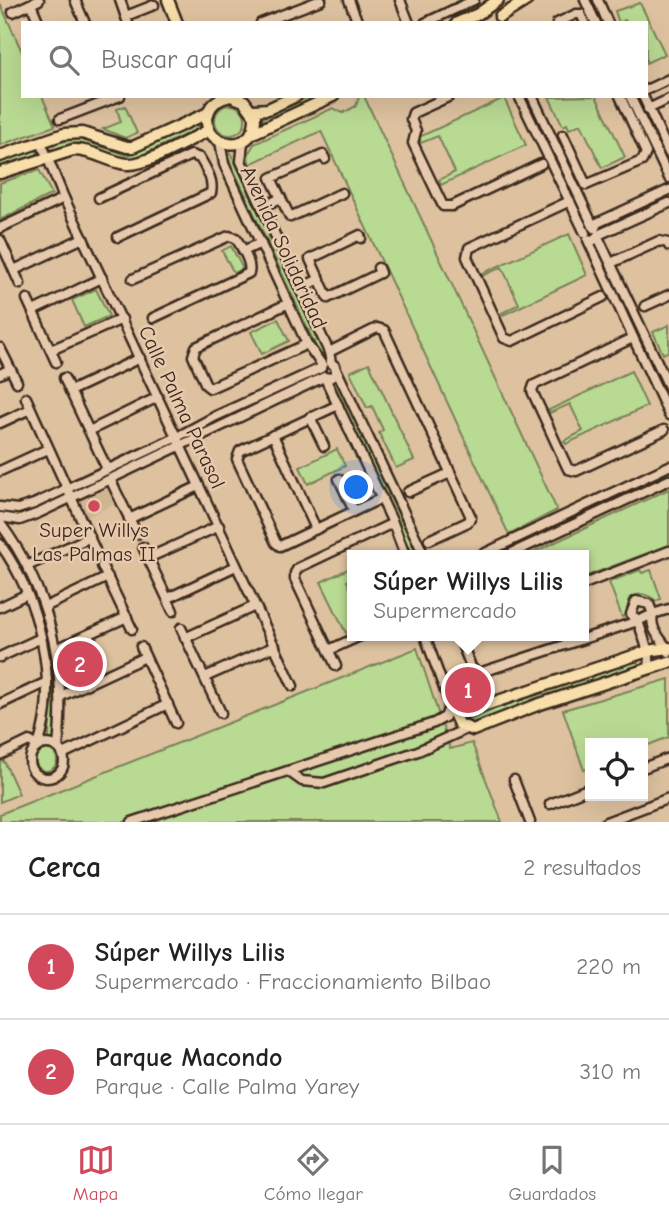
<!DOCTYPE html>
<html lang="es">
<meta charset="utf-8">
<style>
:root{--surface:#fff;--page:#f6f6f6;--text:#222;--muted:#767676;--line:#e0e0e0;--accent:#d1495b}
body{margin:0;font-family:"Comic Neue",sans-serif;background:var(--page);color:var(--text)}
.controls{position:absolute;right:21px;bottom:21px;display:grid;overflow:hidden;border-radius:0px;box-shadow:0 7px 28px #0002}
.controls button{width:63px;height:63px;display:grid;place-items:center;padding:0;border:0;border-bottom:2px solid var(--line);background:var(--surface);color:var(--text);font:35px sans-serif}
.you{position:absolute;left:357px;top:488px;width:24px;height:24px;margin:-18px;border:5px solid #fff;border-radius:50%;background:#1a73e8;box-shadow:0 0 0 10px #1a73e833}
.badge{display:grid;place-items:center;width:46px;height:46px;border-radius:50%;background:var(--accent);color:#fff;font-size:23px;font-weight:700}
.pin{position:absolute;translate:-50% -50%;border:4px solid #fff;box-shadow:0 2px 7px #0006}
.popup{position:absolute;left:347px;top:550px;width:242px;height:91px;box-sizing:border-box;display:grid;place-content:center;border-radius:0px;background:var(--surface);filter:drop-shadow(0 2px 5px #0005);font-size:23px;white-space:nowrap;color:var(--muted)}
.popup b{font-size:26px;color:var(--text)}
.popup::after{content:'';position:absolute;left:50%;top:100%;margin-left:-14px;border:14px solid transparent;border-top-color:var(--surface)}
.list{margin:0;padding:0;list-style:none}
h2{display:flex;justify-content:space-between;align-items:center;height:91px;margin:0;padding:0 28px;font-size:30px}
h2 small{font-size:23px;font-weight:400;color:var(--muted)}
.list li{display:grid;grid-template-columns:46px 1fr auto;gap:21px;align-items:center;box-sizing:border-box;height:105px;padding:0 28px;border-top:2px solid var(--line)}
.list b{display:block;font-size:26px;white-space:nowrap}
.list p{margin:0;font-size:23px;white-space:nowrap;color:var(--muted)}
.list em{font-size:23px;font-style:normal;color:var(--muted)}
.icon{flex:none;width:38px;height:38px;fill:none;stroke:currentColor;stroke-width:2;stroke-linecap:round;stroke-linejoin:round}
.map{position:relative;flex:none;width:669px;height:822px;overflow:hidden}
.search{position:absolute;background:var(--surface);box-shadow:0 7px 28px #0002;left:21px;right:21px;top:21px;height:77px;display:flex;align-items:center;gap:18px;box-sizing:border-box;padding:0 24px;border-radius:0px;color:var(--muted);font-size:26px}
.sheet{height:301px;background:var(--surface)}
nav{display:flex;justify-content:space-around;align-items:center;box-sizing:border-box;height:98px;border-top:2px solid var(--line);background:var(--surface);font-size:19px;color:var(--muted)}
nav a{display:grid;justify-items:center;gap:4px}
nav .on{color:var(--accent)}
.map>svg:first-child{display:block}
.built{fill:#d0b591}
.green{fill:#b9da93;stroke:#7a8258;stroke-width:2}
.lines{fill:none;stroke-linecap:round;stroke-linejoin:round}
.minor-casing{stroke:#3b2a1e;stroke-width:13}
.major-casing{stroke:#3b2a1e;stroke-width:15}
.minor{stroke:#e7caae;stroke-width:8}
.major{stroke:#f8deab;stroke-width:10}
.poi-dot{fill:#d1495b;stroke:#e7caae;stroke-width:2.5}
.labels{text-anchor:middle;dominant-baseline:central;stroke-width:5;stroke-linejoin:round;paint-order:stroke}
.street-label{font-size:21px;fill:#3b2a1e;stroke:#e7caae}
.poi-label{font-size:21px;fill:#3b2a1e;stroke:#e7caae}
</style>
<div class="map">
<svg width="669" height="822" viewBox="0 0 669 822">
<rect width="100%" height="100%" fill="#dec2a0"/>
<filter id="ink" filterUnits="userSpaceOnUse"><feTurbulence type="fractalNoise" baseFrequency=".0143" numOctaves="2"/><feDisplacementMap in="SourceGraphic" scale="14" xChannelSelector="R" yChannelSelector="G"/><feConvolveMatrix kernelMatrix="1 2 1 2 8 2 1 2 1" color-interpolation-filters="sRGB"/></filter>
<g filter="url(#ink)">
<!-- built -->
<g class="built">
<polygon points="108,487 116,503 87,517 79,501"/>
<polygon points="476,680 482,700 461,707 454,689"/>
</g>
<!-- green -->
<g class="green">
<polygon points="0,3 23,54 23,96 42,96 55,126 0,145"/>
<polygon points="640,3 665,54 646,63 646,23 627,23 625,20 619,23 615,11"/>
<polygon points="310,96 321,96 262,122 263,118"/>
<path d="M364,96L557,510L509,535L321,131L250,164C246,156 250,151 254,144L333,108L343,113L356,106L359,97Z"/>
<polygon points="524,96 529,96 586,219 585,221"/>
<polygon points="596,96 625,157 602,168 581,124 569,129 567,124 563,126 549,97"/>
<polygon points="634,96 638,96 669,162 669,171"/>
<polygon points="504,98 526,145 441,185 439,180 455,172 438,136 421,143 419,137"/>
<circle cx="230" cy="120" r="15"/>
<polygon points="125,106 137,133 125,138 103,129 121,122 117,109"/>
<polygon points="197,123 199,125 199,128 134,159 118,158 78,143 52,150 50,148 50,145 77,138 127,155"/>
<polygon points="35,150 38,152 36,156 0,168 0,162"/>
<polygon points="230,152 324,353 322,355 320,355 227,155"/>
<polygon points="39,170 52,194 0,220 0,183"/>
<polygon points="669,195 669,197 599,228 600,227"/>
<polygon points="569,234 587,275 501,316 500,314 519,304 502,267 482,276 481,274"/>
<polygon points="599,245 669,395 669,406 594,247"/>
<polygon points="231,246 243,269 234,273 222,251"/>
<polygon points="96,289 109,316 84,327 72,300"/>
<polygon points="278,319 289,341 262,354 251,332"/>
<polygon points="669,325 669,351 663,354 653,332"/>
<polygon points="369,363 414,460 396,468 379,433 383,430 372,406 367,408 350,372"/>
<polygon points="631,371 647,406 566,444 564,441 583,431 570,404 550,413 549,410"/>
<polygon points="315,375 316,377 185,439 187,436"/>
<polygon points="337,383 339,386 417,555 412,555 335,386"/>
<polygon points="337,449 345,466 308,484 300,467"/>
<polygon points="669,470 669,476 498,555 488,555"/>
<polygon points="669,489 669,545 584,577 584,555 528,555"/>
<path d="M0,529C46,590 58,665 54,739L51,742L49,738C53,687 49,641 31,593C25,578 0,541 0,529Z"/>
<polygon points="352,567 352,578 347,581 352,593 352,629 346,633 321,582"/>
<path d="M640,570L642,573L651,570L661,599L656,601C647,593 640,592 629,599L626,616L622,617L609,582Z"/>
<polygon points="85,644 98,670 67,685 64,654"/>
<polygon points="417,648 450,749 472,743 502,822 0,822 0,814"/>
<polygon points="636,661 639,664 635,668 468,724 466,722 499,707"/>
<polygon points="669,679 669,737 643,747 643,743 590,743 590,768 584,770 563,710"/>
<circle cx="46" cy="760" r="11"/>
<polygon points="4,761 19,794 0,802 0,762"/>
</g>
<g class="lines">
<defs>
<g id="minor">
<polyline points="75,0 85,23"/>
<polyline points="120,0 128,23"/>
<polyline points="349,0 358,23"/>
<polyline points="400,0 409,23"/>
<polyline points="585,0 596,23"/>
<polyline points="598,0 608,23"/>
<polyline points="31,4 39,23"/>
<polyline points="13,12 39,0"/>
<polyline points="126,16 154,5"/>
<polyline points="261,23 321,0"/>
<polyline points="425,23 474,0"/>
<polyline points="557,23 576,14 581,14 585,23"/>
<polyline points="646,90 669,79"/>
<polyline points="450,96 413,113 411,119 416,131 413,143 443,206 452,206 541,164"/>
<polyline points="519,96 585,233"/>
<polyline points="532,96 594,228"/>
<polyline points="630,96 669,178"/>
<polyline points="643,96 669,153"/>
<polyline points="648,109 669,99"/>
<polyline points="60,119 120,96"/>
<polyline points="563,135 586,185 642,161 646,153 620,96"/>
<polyline points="220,141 224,164 307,344 322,365"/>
<polyline points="41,142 64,198 293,686"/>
<polyline points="325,159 323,155 271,178 290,217 342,193"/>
<path d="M99,198L191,155L200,158C206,169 214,180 211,193L118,237"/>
<polyline points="570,201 469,248 467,257 504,338 512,341 603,297"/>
<polyline points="262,207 281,198"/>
<polyline points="0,228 64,198"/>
<polyline points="595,228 597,223 669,190"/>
<polyline points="598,237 669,387"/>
<polyline points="361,238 360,235 310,259 328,298 380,273 378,268"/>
<polyline points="0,240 20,284"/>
<polyline points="588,240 669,415"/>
<polyline points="594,240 598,235 669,203"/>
<polyline points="243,251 261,243"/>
<polyline points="611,263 659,241 668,243 669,246"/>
<polyline points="14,270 83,238"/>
<path d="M133,279L229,236L236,238C242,249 252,262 249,273L153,318"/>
<polyline points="300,288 320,279"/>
<polyline points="27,299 56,362"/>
<polyline points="289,303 196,347 193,356 206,385 210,388 307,344"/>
<polyline points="645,306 669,295"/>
<polyline points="33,311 102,278"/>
<polyline points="633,338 534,385 532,391 568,469 576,471 664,430"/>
<polyline points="0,348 17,382"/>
<polyline points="51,350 122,319"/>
<polyline points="329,352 377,328 384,330 471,517 468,522 429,540"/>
<polyline points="337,371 424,555"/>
<polyline points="0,374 10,369"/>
<polyline points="64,378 107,469"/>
<polyline points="325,378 393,523 405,555"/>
<polyline points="70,391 140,358"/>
<polyline points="26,398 95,550"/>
<polyline points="338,405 240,451 237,459 276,543 280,546 382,498"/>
<polyline points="310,417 324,446"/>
<polyline points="0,423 30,409"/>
<polyline points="89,431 158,397"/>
<polyline points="273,435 316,529"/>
<polyline points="0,471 48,449"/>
<polyline points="110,479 137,534"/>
<polyline points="339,479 354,511"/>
<polyline points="408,492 450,473"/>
<polyline points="0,507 18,509 34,504 177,437 216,416 321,368"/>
<polyline points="0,517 20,520 39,513 324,377 330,378 336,374 335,366 331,363 329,352 241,161 243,142"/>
<polyline points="129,519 199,486"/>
<path d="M0,523C49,589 67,666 58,747"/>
<path d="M0,544C39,598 60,681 38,746L29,741L0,755"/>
<polyline points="143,547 173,611"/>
<polyline points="481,555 669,466"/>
<polyline points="508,555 669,480"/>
<polyline points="148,558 219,526"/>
<polyline points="27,566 90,537"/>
<polyline points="102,566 132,629"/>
<polyline points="584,584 669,551"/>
<polyline points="168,598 236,566"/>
<polygon points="636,601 649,604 653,614 638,621 631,614"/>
<polyline points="0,607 27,594"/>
<polyline points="45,607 108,577"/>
<path d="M669,609L653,614C649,631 662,638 669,652"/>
<polyline points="181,628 221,713"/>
<polyline points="461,636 460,639 472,669 479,673 638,621 648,651 650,667"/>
<polyline points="185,638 255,606"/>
<polyline points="141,647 176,723"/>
<polyline points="56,649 127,617"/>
<polyline points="329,650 360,636"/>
<polyline points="0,657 41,638"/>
<polyline points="336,666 295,579 295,573 298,568 393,523"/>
<polyline points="205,677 275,646"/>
<polyline points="61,696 145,657"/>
<polyline points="0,704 47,682"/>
<circle cx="47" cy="761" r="17"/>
<polyline points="63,754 168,704"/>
<polyline points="643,768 669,758"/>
<polyline points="288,771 302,781 324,783 418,751 466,729"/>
<polyline points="514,780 530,822"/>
<polyline points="550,804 590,788"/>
<polyline points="132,822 434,723 445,717 450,705 425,636"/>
<polyline points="606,822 669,798"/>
</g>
<g id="major">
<polyline points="168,0 177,23"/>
<polyline points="500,17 527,0"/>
<polyline points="457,23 478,14 498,0"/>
<path d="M230,96C221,98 212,102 209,111C195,146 257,160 255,116L244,101L231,96"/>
<polyline points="253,110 268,109 296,96"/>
<polyline points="251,134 333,96"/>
<polyline points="0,156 64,134 82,133 127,147 133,147 208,113"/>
<path d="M0,173L73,150C92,149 108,162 127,164C145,166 191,139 209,130"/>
<polyline points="450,705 459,724 473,730 537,705 669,662"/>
<polyline points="451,706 462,713 648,651 669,648"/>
</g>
</defs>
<!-- minor casing -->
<use href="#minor" class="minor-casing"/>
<!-- major casing -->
<use href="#major" class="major-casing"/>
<!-- minor -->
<use href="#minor" class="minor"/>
<!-- major -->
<use href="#major" class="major"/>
</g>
</g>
<!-- markers -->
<circle class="poi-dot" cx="94" cy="506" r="7"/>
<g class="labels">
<!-- street labels -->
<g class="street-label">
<text transform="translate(284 247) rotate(65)">Avenida Solidaridad</text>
<text transform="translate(182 407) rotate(65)">Calle Palma Parasol</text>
</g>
<!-- poi labels -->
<g class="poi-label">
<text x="94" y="530">Super Willys<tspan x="94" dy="24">Las Palmas II</tspan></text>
</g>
</g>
</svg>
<div class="controls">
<button><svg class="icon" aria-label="locate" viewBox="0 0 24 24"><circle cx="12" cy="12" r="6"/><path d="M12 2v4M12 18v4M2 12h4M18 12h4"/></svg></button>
</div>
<div class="you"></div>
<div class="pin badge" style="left:468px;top:690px">1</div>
<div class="popup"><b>Súper Willys Lilis</b>Supermercado</div>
<div class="pin badge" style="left:80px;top:664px">2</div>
<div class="search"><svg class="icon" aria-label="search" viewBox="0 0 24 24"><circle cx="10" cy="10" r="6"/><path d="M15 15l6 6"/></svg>Buscar aquí</div>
</div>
<section class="sheet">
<h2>Cerca<small>2 resultados</small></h2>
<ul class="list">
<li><span class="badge">1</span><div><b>Súper Willys Lilis</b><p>Supermercado · Fraccionamiento Bilbao</p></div><em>220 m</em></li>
<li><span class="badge">2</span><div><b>Parque Macondo</b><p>Parque · Calle Palma Yarey</p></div><em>310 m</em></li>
</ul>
</section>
<nav>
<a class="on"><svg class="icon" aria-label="map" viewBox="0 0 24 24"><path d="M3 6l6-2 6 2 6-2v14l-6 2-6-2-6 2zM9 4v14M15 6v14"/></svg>Mapa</a>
<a><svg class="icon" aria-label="directions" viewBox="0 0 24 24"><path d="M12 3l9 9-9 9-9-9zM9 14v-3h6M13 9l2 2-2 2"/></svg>Cómo llegar</a>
<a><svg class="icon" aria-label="saved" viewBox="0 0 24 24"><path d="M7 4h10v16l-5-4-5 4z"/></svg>Guardados</a>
</nav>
